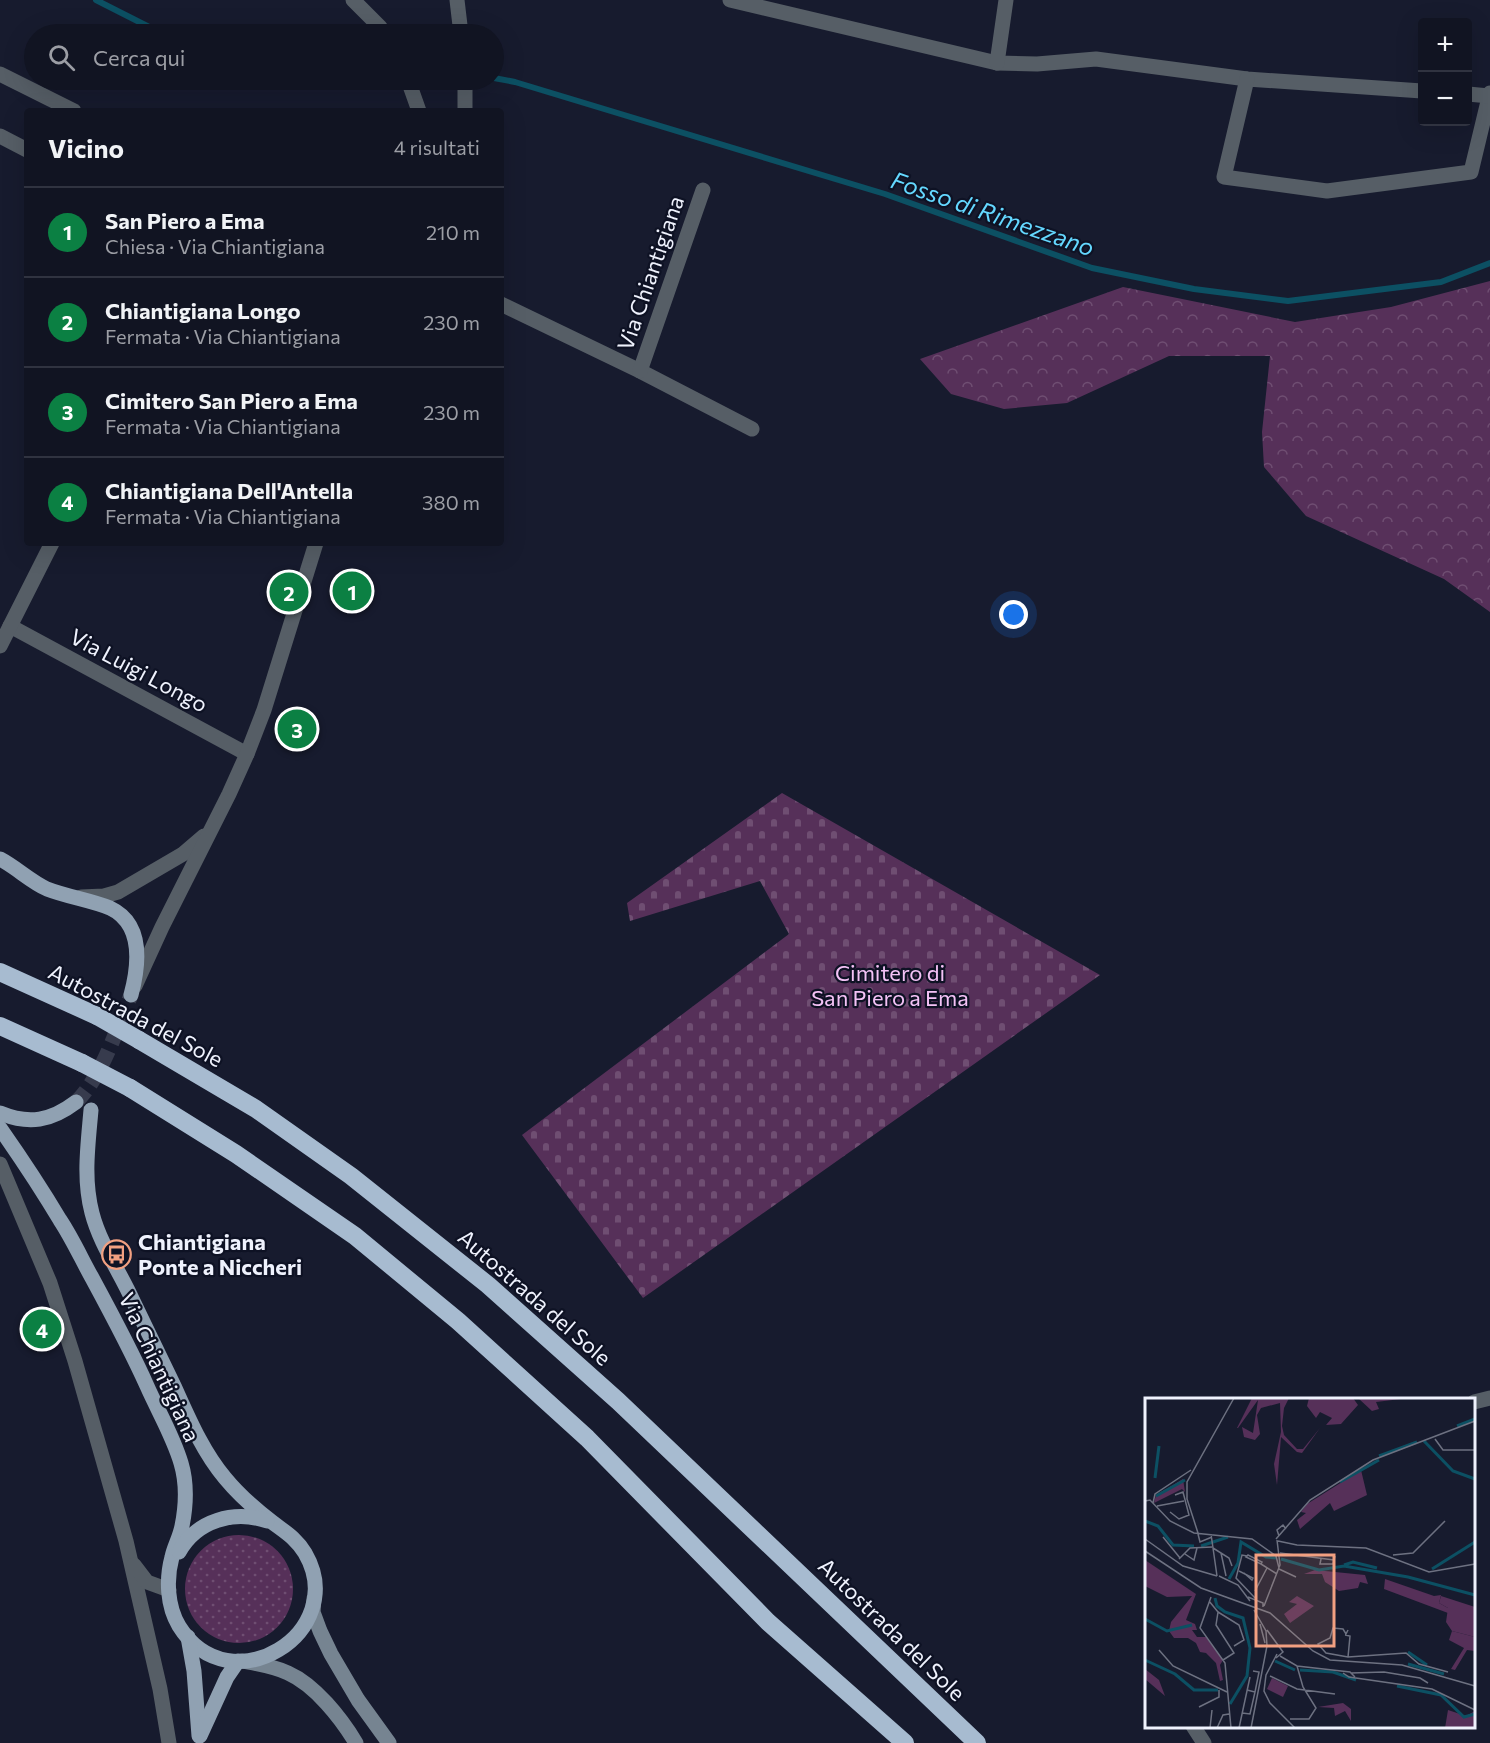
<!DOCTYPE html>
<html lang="it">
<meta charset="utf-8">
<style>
:root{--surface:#111422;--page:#1a1d2a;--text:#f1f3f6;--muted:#9c9ea5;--line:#303340;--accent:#0b8043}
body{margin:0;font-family:Commissioner,sans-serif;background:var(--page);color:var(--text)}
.controls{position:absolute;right:18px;top:18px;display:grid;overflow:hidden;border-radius:6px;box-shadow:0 6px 24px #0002}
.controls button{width:54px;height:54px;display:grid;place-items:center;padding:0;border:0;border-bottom:2px solid var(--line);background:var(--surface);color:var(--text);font:30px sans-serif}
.you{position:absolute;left:1014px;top:615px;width:21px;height:21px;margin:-15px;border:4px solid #fff;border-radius:50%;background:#1a73e8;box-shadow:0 0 0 9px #1a73e833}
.badge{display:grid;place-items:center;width:39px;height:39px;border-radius:50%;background:var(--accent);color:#fff;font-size:20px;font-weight:700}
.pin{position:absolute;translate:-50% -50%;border:3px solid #fff;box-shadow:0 2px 6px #0006}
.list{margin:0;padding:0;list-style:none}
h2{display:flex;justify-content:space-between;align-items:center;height:78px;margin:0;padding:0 24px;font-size:26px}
h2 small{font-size:20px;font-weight:400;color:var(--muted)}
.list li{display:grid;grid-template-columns:39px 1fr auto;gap:18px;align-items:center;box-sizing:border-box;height:90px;padding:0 24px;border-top:2px solid var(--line)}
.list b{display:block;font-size:22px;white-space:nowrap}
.list p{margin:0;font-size:20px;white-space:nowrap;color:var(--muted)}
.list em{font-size:20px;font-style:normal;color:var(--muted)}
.icon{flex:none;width:33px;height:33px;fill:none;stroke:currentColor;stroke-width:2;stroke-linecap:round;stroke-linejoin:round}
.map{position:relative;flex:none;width:1490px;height:1743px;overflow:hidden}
.search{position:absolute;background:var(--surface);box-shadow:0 6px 24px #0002;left:24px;top:24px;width:480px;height:66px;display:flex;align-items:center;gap:15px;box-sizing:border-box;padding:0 21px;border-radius:33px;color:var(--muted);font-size:22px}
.panel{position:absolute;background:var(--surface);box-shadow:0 6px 24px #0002;left:24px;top:108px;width:480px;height:438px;border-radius:6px}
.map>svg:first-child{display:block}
.grass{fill:url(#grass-dots)}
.forest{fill:url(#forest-crowns)}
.cemetery{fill:url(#cemetery-stones)}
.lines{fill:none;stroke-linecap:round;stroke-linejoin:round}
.stream{stroke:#0c5063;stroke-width:6}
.primary-tunnel{stroke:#373b4d;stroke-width:15;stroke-dasharray:15 8;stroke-linecap:butt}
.minor{stroke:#565e66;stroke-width:15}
.tertiary{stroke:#565e66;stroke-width:15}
.secondary{stroke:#768491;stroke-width:15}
.primary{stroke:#90a1b2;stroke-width:15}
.motorway{stroke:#a7bbd0;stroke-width:18}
.motorway-bridge{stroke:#a7bbd0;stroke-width:18}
.labels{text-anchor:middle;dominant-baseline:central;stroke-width:4.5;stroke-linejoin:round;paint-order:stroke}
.street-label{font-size:22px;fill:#eff2fd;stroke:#0e1224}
.park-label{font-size:22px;fill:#f4c2f6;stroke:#0e1224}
.poi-label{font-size:22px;font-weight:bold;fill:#eff2fd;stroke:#0e1224;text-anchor:start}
.water-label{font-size:24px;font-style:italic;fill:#64d8ff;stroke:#0e1224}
.inset-river{fill:none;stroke:#0c5063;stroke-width:3}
.inset-road{fill:none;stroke:#6d7181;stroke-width:1.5}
.view{fill:#f2a081;fill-opacity:0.15;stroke:#f2a081;stroke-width:3}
.inset-edge{fill:none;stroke:#eff2fd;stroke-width:3}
</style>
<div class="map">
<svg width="1490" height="1743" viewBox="0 0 1490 1743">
<defs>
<pattern id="grass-dots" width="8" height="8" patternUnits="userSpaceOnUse" patternTransform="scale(1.5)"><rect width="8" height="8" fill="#563059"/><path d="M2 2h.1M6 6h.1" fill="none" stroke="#6f4e72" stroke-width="1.8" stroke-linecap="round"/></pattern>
<pattern id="forest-crowns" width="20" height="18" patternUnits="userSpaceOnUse" patternTransform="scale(1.5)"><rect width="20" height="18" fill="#563059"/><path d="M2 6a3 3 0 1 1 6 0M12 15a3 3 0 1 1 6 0" fill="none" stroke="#6f4e72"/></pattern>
<pattern id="cemetery-stones" width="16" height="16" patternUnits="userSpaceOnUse" patternTransform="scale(1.5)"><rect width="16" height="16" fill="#563059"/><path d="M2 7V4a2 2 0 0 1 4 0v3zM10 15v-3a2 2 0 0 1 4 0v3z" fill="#6f4e72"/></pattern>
</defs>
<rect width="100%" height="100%" fill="#171b2e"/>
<!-- grass -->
<circle class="grass" cx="239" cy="1589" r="54"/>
<!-- forest -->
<polygon class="forest" points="1490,281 1490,612 1444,579 1306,516 1264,467 1262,432 1270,356 1169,356 1067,403 1004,409 951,394 920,359 1123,287 1295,322 1391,307"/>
<!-- cemetery -->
<polygon class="cemetery" points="782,793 1100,975 643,1298 522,1135 789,934 760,881 630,921 627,903"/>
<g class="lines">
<!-- stream -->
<g class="stream">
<polyline points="96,0 163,34"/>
<polyline points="494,78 515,82 885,194 1092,268 1194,289 1288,301 1441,282 1490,263"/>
</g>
<!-- primary-tunnel -->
<path class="primary-tunnel" d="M76,1102C102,1077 117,1028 131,995"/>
<!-- minor -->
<g class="minor">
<polyline points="730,0 997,63 1037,64 1096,59 1247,79 1422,91"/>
<polyline points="997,63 1006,0"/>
<polyline points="0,74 74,111"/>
<polyline points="1247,79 1224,177 1327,191 1471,172 1490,93"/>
<polyline points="1468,94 1489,96"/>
<polyline points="0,136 27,150"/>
<polyline points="501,304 640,371 752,429"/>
<polyline points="640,371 703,190"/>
<polyline points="10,626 247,754"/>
<polyline points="0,646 52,543"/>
<polyline points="0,1164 50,1283 75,1361 126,1541 160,1689 169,1743"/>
<polyline points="1474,1402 1490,1398"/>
<polyline points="134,1565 147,1582 169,1590"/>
<polyline points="1193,1726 1204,1743"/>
</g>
<!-- tertiary -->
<g class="tertiary">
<polyline points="353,0 380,27 385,34"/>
<polyline points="457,0 461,34"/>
<polyline points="408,80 419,111"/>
<polyline points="465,111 465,80"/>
<polyline points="81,897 104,896 118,892 183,854 204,836"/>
<polyline points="135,986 162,927 229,794 247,754 264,710 316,543"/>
</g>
<!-- secondary -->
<g class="secondary">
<polyline points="314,1599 313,1612 320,1631 331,1654 358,1700 389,1743"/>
<path d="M242,1661C258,1664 273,1666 288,1673C315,1685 341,1718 356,1743"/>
</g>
<!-- primary -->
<g class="primary">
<path d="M0,859C17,868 31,882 47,889C68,897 90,900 110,908C144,924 139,965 131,995"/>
<path d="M0,1113C29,1125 51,1121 76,1102"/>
<path d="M0,1128C21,1158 41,1188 60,1220C72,1238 81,1258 91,1276C111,1313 130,1348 147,1386C158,1411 173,1436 181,1463C187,1483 186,1506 182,1526C180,1537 174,1547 172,1557C166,1579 167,1606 179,1626C230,1708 351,1632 305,1553C296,1538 285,1532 272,1522C255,1509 239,1495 225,1478C203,1452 189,1419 175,1388C161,1359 147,1330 133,1301C120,1272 100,1244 92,1213C83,1179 88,1145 91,1110"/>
<path d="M179,1552C197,1520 234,1510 267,1521"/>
<polyline points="188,1637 194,1671 199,1736"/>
<polyline points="200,1736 227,1677 238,1661"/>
</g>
<!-- motorway -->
<g class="motorway">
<polyline points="0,972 97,1016"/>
<polyline points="0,1026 82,1063"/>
<polyline points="139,1040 256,1109 351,1176 488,1285 618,1401 977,1743"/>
<polyline points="130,1088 236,1154 355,1236 458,1321 587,1438 768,1622 905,1743"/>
</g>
<!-- motorway-bridge -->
<g class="motorway-bridge">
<polyline points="97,1016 139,1040"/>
<polyline points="82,1063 130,1088"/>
</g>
</g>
<!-- icons -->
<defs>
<symbol id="bus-ring" viewBox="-11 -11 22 22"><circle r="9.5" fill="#0e1224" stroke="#f2a081" stroke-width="1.5"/><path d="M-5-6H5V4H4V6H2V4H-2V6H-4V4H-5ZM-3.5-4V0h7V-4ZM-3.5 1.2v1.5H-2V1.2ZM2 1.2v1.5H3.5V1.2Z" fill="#f2a081"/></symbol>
</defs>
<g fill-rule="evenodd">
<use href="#bus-ring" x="100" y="1238" width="33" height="33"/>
</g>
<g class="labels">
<!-- street labels -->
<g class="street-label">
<text transform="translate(650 273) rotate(-71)">Via Chiantigiana</text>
<text transform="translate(139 670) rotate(28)">Via Luigi Longo</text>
<text transform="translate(136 1015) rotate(28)">Autostrada del Sole</text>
<text transform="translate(535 1297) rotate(41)">Autostrada del Sole</text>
<text transform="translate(160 1367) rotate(65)">Via Chiantigiana</text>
<text transform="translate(892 1629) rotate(44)">Autostrada del Sole</text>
</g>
<!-- park labels -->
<g class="park-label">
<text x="890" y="972">Cimitero di<tspan x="890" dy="25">San Piero a Ema</tspan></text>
</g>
<!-- poi labels -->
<g class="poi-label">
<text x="138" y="1241">Chiantigiana<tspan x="138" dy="25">Ponte a Niccheri</tspan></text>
</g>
<!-- water labels -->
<g class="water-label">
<text transform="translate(993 213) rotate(19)">Fosso di Rimezzano</text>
</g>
</g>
<!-- overview -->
<g transform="translate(1145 1398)">
<rect width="330" height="330" fill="#171b2e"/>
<path d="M296,198L330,209V239L307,233L301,224L303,210L294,205Z" fill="#563059"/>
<path d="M107,0H144L139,10L137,28L139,37L152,51H158L175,30L157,55L152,54L136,39L132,87L129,66L136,34L135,5L116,10L112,17L115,36L110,42L99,39L97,29L108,35L113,2L93,30H92ZM164,0H208L213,7L196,26L181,27L187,20L175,14L171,20L162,8ZM213,0H264L231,4L234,11L227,13ZM216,72L222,97L189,113L185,105L155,131L152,122L161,115L156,114L162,106ZM0,162L51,196L41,222L50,226L52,232H47L52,239H61L78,262L75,267L78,282L75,283L71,265L61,255L55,254L51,245L43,240H29L24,233L26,224L47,198L22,199L0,188ZM170,172L220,177L223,186L215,184L213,190L194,193L180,184L177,176H159ZM240,181L289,198L296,197L294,205L303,210V215L239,191ZM0,271L14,282L20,298L0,281ZM198,305L206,311V323L200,313L190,318L189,310L173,309ZM303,312L321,318L330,313V330H300Z" fill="#563059"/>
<path d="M152,198L169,208L145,225L139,216L152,206L144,204Z" fill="#563059"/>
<path d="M38,81L40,94L37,91L9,105L11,97ZM307,233L330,239V253L322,252L310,272L306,271L319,250L304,242ZM127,280L143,288L138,299L122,291Z" fill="#563059"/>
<path class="inset-river" d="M312,28L330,21M279,43L308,73L330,81M234,58L272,44M10,80L14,48M195,84L234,62M11,98L40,82M0,123L13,128L28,147L49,148M56,148L83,139M136,161L174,172L199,168L263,179L330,197M199,167L208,164L232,170M287,171L330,144M84,181L93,165L96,144L121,159L131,160M70,200L72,208L80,214L98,220L105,250L102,278L85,306M0,221L22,233L47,227M263,254L282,267M0,262L30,276L49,292H73M130,263L150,272M263,266L299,276M155,272L188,274L211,282M252,288L296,297L319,319L330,316"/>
<path class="inset-road" d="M290,41L298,52H330M0,103L5,102L25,123L49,135L107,141L131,158L134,170M8,105L10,96L46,72M12,108L39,103M25,114L34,121L44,117L38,94L30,97M53,135L42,101V84L89,0M53,136L55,144L67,139M66,136L72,178M134,138L132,132L138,127L141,131M18,139L35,160M0,141L38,168L72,178M131,141L165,102L228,62L330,23M133,143L152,147L221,150L284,174L330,166M68,150L84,160L87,168M0,153L56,190L125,215L168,253L185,262L257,267L330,288M76,155L81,178M135,155L189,162M40,156L49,162L52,150M103,157L117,164L116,166L101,159ZM248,157L268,155L300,123M102,158L97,157L91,180L110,200M34,161L45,150L67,149M176,161L175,166H188L190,158M116,166L132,176M134,171L151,179M94,173L108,180L107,182L99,175M74,178L93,187L105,203M110,193L122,170M66,199L55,230L80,265L86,330M103,199L118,205V209M64,203L73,214L71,227L89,255L78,262M119,208L135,167L132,142M73,214L94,227L99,242L89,248M115,226L120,245M122,232L138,254L131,260M203,232L201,236L198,231L188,230L185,240L173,246L181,255L203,259L261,255L274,266L303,274M200,237L205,238L203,259M14,252L28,268L82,294M132,256L121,277L119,293L125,305L150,330M135,258L152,268L205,274L210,279M108,273L114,274L110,294M198,275L204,279L287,291L330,312M206,275L239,274L275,280L283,285M125,278L152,291L190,296M54,309L74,299V292M97,315L105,316L110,294L102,292M145,321H164L171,310L158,289L152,268M65,330L67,312M72,330L78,317L84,316M94,330L105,279M106,330L122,248L121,233L109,212"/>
<path class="view" d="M111,157H189V248H111Z"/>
<rect width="330" height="330" class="inset-edge"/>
</g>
</svg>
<div class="controls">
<button>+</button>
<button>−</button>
</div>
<div class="you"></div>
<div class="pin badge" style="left:352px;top:591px">1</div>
<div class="pin badge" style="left:289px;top:592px">2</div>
<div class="pin badge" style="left:297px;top:729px">3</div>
<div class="pin badge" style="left:42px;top:1329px">4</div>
<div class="search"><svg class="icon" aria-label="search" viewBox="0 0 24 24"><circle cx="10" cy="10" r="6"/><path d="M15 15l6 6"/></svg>Cerca qui</div>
<section class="panel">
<h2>Vicino<small>4 risultati</small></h2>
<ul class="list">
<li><span class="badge">1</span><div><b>San Piero a Ema</b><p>Chiesa · Via Chiantigiana</p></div><em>210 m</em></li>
<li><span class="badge">2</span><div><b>Chiantigiana Longo</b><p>Fermata · Via Chiantigiana</p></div><em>230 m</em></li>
<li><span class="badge">3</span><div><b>Cimitero San Piero a Ema</b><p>Fermata · Via Chiantigiana</p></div><em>230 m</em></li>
<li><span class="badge">4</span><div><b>Chiantigiana Dell'Antella</b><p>Fermata · Via Chiantigiana</p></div><em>380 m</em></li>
</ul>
</section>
</div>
